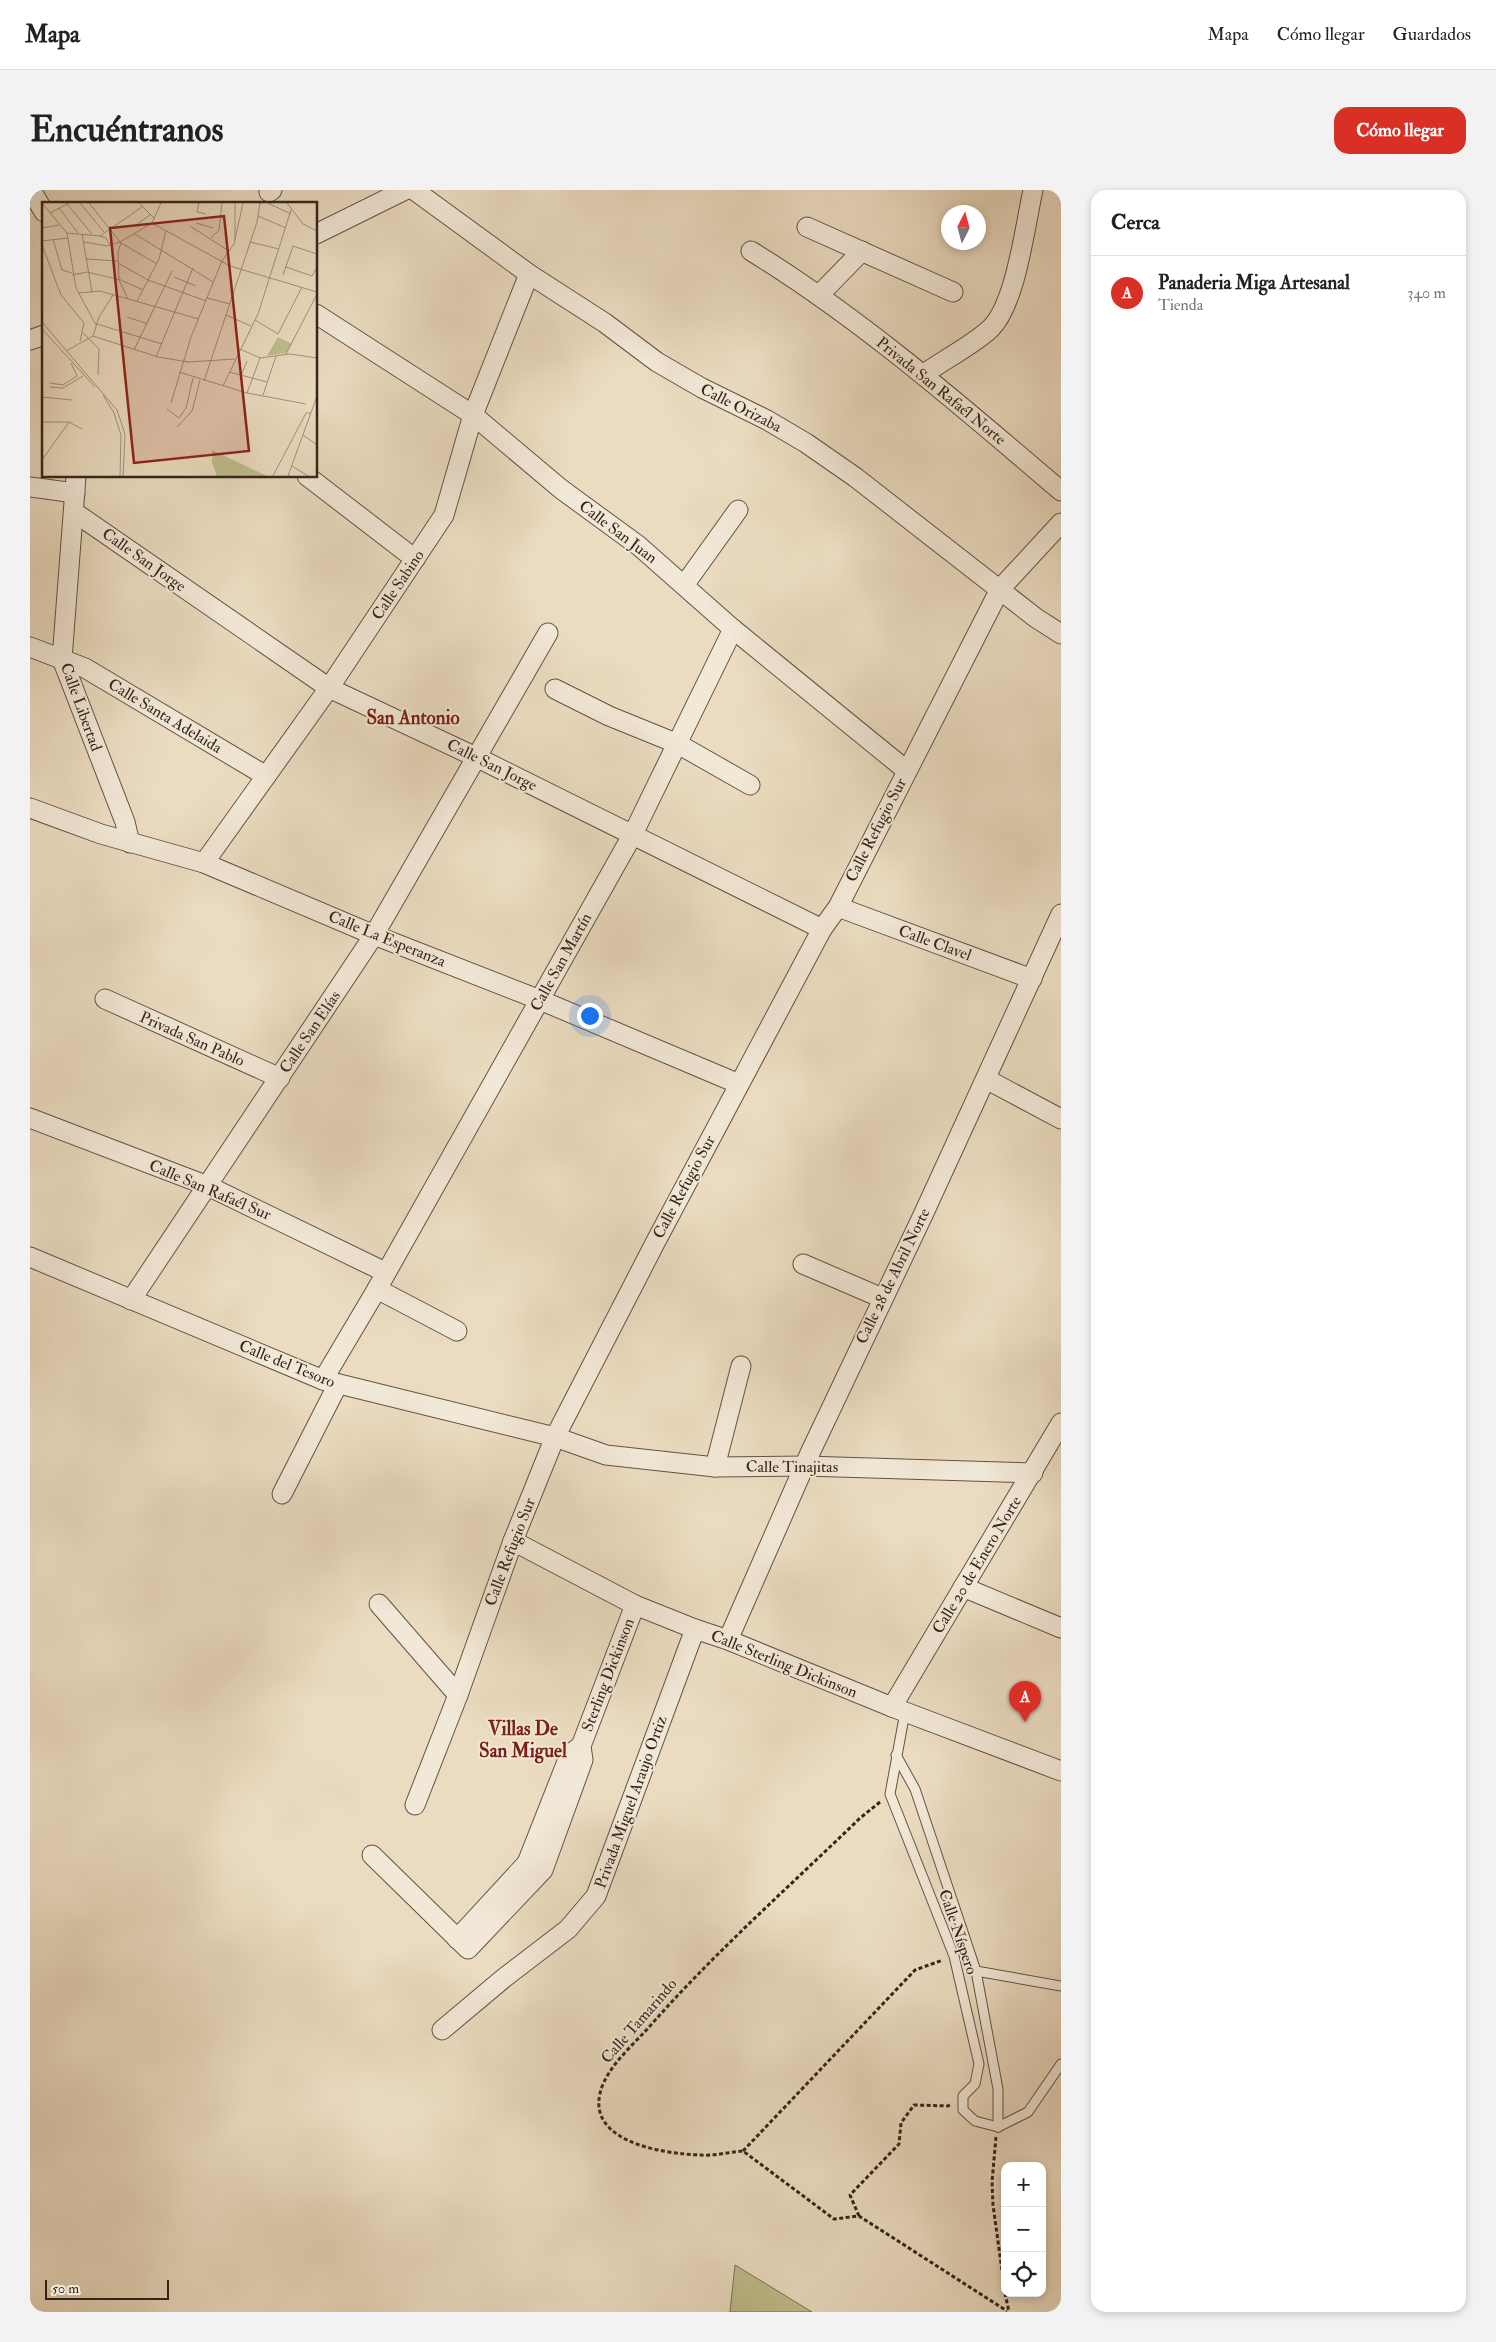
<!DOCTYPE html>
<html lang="es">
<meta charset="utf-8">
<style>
:root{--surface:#fff;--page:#f2f2f2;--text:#222;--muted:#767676;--line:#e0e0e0;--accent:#d93025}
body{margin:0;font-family:"IM FELL Double Pica",serif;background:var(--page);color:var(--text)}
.controls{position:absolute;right:15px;bottom:15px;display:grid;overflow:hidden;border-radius:10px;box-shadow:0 2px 8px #0003}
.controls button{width:45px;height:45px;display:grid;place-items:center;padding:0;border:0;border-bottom:1px solid var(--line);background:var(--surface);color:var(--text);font:25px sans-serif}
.compass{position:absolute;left:911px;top:15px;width:45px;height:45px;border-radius:50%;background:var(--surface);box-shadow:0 2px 8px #0003;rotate:6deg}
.scale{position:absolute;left:15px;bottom:12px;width:124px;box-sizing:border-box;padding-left:5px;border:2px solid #34251a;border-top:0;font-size:14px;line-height:18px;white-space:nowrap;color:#34251a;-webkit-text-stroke:4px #f2e8d7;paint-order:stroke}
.you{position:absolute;left:559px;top:825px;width:18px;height:18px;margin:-12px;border:4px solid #fff;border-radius:50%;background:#1a73e8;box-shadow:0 0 0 8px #1a73e833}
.badge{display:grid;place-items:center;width:32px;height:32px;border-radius:50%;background:var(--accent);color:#fff;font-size:16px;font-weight:700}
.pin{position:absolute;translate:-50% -41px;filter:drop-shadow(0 1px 2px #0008)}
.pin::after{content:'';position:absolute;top:26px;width:18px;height:15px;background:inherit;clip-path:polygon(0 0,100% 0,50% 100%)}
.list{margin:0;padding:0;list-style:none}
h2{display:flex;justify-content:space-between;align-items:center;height:65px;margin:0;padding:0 20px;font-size:21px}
h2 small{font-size:16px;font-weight:400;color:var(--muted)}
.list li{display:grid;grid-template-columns:32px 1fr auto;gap:15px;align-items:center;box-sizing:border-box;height:75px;padding:0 20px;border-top:1px solid var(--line)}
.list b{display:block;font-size:19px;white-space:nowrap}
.list p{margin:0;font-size:16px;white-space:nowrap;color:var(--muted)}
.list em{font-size:16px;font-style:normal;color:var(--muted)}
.icon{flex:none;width:28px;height:28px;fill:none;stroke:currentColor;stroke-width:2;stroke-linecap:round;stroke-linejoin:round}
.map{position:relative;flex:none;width:1031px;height:2122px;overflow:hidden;border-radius:15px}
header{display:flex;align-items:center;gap:30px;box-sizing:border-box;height:70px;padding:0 25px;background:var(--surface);border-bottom:1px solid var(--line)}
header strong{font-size:24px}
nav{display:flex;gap:28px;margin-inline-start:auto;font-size:18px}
.intro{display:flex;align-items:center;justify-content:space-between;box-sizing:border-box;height:120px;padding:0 30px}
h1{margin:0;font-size:35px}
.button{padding:12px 22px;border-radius:15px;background:var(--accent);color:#fff;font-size:18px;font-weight:700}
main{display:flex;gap:30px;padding:0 30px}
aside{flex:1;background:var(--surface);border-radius:15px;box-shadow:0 2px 8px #0003}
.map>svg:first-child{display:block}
.green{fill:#bfbe8d;stroke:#7a7254}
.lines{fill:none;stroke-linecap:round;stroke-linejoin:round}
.service-casing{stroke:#625344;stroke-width:11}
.minor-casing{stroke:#625344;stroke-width:21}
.path{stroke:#34251a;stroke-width:3;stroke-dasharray:4 2.5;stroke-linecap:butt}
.service{stroke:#f2e8d7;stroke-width:9}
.minor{stroke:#f2e8d7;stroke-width:19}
.labels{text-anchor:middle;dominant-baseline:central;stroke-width:4;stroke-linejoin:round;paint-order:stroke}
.street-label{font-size:16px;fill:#34251a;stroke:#f2e8d7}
.quarter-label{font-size:19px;font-weight:bold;fill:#7a1f14;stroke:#f2e8d7}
.inset-road{fill:none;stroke:#a2937e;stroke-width:1}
.view{fill:#8f2418;fill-opacity:0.15;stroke:#8f2418;stroke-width:2.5}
.inset-edge{fill:none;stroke:#34251a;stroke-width:2.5}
</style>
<header>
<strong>Mapa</strong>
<nav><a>Mapa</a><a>Cómo llegar</a><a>Guardados</a></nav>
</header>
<div class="intro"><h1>Encuéntranos</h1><a class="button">Cómo llegar</a></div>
<main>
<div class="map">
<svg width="1031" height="2122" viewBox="0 0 1031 2122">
<rect width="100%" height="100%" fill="#ebdcc1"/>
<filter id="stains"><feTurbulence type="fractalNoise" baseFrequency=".004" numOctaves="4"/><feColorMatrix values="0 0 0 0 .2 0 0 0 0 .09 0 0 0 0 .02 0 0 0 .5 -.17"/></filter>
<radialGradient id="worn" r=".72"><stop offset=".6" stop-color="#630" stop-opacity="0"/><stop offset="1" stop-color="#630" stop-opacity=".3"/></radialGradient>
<!-- green -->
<polygon class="green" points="705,2075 782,2122 700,2122"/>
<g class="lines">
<defs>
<g id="service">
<polyline points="875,1522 860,1604 924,1766 949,1874 945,1894 933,1906 933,1920 945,1931 968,1937"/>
<polyline points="866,1565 885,1599 946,1781 968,1899 968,1937"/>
<polyline points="946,1781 1031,1796"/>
<polyline points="968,1937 998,1922 1031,1874"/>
</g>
<g id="minor">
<polyline points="1,0 14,22"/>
<polyline points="384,0 499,84 575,133 627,172 672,198 737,230 776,253 825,287 1006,428 1031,444"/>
<polyline points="239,2 242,0"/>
<polyline points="777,37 923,102"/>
<polyline points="286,44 375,0"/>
<path d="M721,61C833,130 931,216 1031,301"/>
<polyline points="789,105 832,61"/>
<polyline points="286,124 443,225 531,299 609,356 703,439 876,580"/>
<polyline points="0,150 14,145"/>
<path d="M894,184C912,171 946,153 961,138C986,113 995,36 1003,0"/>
<polyline points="46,286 32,469 95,632 100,653"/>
<polyline points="277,286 385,369"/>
<polyline points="0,297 45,303"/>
<polyline points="44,322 299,498 448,568 792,739"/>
<polyline points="655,394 708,320"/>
<polyline points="0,457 55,478 236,586"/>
<polyline points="525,499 579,526 648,554 720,595"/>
<polyline points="0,618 71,644 174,673 344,745 510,810 709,894"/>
<polyline points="174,673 299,498 414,325 443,225 499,84"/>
<polyline points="808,717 1002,789"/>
<polyline points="75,809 250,888"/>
<polyline points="956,889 1031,929"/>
<polyline points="0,928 178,996 355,1082"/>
<polyline points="0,1067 293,1190 525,1247 576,1265 685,1277 775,1276 1003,1283"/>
<polyline points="773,1074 852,1108"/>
<polyline points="347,1099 427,1141"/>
<polyline points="101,1110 344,745 518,443"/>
<polyline points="293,1190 347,1099 603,644 703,439"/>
<polyline points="685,1277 711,1176"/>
<polyline points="252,1304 308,1194"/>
<polyline points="483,1351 605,1415 665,1439 698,1450 862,1517 1031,1581"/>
<polyline points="933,1397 1031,1438"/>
<polyline points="349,1414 428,1505"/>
<polyline points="698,1450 780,1263 893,1025 1031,724"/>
<polyline points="862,1517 1031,1233"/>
<polyline points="385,1615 428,1505 483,1351 525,1247 625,1053 792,739 808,717 970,399 1031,333"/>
<polyline points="342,1665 438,1759 513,1680 553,1570 551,1556 605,1415"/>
<polyline points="427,1749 497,1673 540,1564 551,1556"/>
<polyline points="412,1840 474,1788 538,1739 566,1706 665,1439"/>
</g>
</defs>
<!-- service casing -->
<use href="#service" class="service-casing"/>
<!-- minor casing -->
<use href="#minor" class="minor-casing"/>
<!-- path -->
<g class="path">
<path d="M850,1612L829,1629C759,1697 684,1763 620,1836C604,1854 584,1871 574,1892C547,1951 632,1964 671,1965C685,1966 699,1962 713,1961L804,2029L829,2026L977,2121"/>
<polyline points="966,1947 962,1992 963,2015 975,2102"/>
<polyline points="713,1961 885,1780 913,1770"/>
<polyline points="829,2026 820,2005 869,1954 871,1933 884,1915 918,1916 921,1914"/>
<polyline points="975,2103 979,2122"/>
</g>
<!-- service -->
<use href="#service" class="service"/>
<!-- minor -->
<use href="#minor" class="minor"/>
</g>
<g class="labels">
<!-- street labels -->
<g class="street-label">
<text transform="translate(911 201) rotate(39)">Privada San Rafaél Norte</text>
<text transform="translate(711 218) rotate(27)">Calle Orizaba</text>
<text transform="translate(588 342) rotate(37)">Calle San Juan</text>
<text transform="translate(114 370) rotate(35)">Calle San Jorge</text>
<text transform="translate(368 395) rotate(-56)">Calle Sabino</text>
<text transform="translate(51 517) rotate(70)">Calle Libertad</text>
<text transform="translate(135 526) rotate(31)">Calle Santa Adelaida</text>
<text transform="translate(462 575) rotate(26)">Calle San Jorge</text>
<text transform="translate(846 640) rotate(-63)">Calle Refugio Sur</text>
<text transform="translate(357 749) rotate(22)">Calle La Esperanza</text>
<text transform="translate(905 753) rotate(20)">Calle Clavel</text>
<text transform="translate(531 772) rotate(-61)">Calle San Martín</text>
<text transform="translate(280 842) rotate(-56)">Calle San Elías</text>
<text transform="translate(162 849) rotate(24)">Privada San Pablo</text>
<text transform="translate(654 997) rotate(-62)">Calle Refugio Sur</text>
<text transform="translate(180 1000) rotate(23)">Calle San Rafaél Sur</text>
<text transform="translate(863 1086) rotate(-64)">Calle 28 de Abril Norte</text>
<text transform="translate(257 1174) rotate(22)">Calle del Tesoro</text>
<text x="762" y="1277">Calle Tinajitas</text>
<text transform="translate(480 1362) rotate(-69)">Calle Refugio Sur</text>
<text transform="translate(947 1375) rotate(-59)">Calle 20 de Enero Norte</text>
<text transform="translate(754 1474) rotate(22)">Calle Sterling Dickinson</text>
<text transform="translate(578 1485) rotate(-69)">Sterling Dickinson</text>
<text transform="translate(601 1612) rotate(-70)">Privada Miguel Araujo Ortiz</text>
<text transform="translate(928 1742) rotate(71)">Calle Níspero</text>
<text transform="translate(609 1831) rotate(-49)">Calle Tamarindo</text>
</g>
<!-- quarter labels -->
<g class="quarter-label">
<text x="383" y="528">San Antonio</text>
<text x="493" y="1539">Villas De<tspan x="493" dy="22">San Miguel</tspan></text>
</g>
</g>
<!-- overview -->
<g transform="translate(12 12)">
<rect width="275" height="275" fill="#ebdcc1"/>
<path d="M236,135L250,142L244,151L225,154ZM170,248L225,274H175L170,261Z" fill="#bfbe8d"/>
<path class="inset-road" d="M0,1L25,31M38,1L62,30M47,1L79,41L115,62M97,1L113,17M157,1L155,10L164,12M226,1L249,12M245,1L261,22L275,29M25,2L50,32M17,6L36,31M8,11L27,1M216,14L244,26M110,21L188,64L275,90M154,21L171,26M94,23L108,13M148,24L187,49M0,26L17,23M25,31L34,86L54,123M25,31L58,34L64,36L68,43M40,32L50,90M93,32L171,80M58,34L100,5M169,36L177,28L180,1M11,37L20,68L30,71M193,38V1M0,39L26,36M42,40L65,44L78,40L110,21L119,1M208,40L237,47M79,41L76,50L77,78L86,97M0,43L19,93L42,121L38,139M44,57L76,59M76,61L106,78L164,99M244,65L270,74L275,65M30,73L45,70L79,78L101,88M241,73L251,44L275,52M132,75L154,84M37,91L58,89L157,117M165,96L188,102M95,99L117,57L124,29M184,113L209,124M85,115L106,122M213,118L236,132L260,85M0,120L75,208L83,232L81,274M55,122L120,142M0,127L53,185M41,131L57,147L56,173M51,134L116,155L146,160L193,157M51,134L57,115L71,93M198,147L218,156L248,152L275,156M92,148L130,69M24,149L51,134M244,152L275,92M114,155L151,66M137,170L205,191L264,202M187,170L225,180M199,174L205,159M162,179L215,20L218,1M8,181L21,183L35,174L29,161M181,184L216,112L249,8M8,185L21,186L41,174M205,191L218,156M61,193L72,211L79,233L78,274M221,193L234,154M0,195L30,198M129,201L149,135L180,59L192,42L201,1M125,207L137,216L144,206L151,176M0,220H27L40,227M135,225L150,209L158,178M261,233L275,243M0,258L27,220M250,264L266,274M231,274L264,211H269M246,274L275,194"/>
<path class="view" d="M182,14L207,249L92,261L68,26Z"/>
<rect width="275" height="275" class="inset-edge"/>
</g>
<rect width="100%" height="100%" filter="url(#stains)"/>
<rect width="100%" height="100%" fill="url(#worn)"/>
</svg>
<div class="controls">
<button>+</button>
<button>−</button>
<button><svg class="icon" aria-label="locate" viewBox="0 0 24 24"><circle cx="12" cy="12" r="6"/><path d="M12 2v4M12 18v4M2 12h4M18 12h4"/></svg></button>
</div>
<svg class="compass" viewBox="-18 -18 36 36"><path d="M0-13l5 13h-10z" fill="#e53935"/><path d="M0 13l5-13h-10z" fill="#767676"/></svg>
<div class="scale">50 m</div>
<div class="you"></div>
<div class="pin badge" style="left:995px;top:1532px">A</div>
</div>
<aside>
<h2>Cerca<small></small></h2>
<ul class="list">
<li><span class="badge">A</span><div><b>Panaderia Miga Artesanal</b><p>Tienda</p></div><em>340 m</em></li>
</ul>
</aside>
</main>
